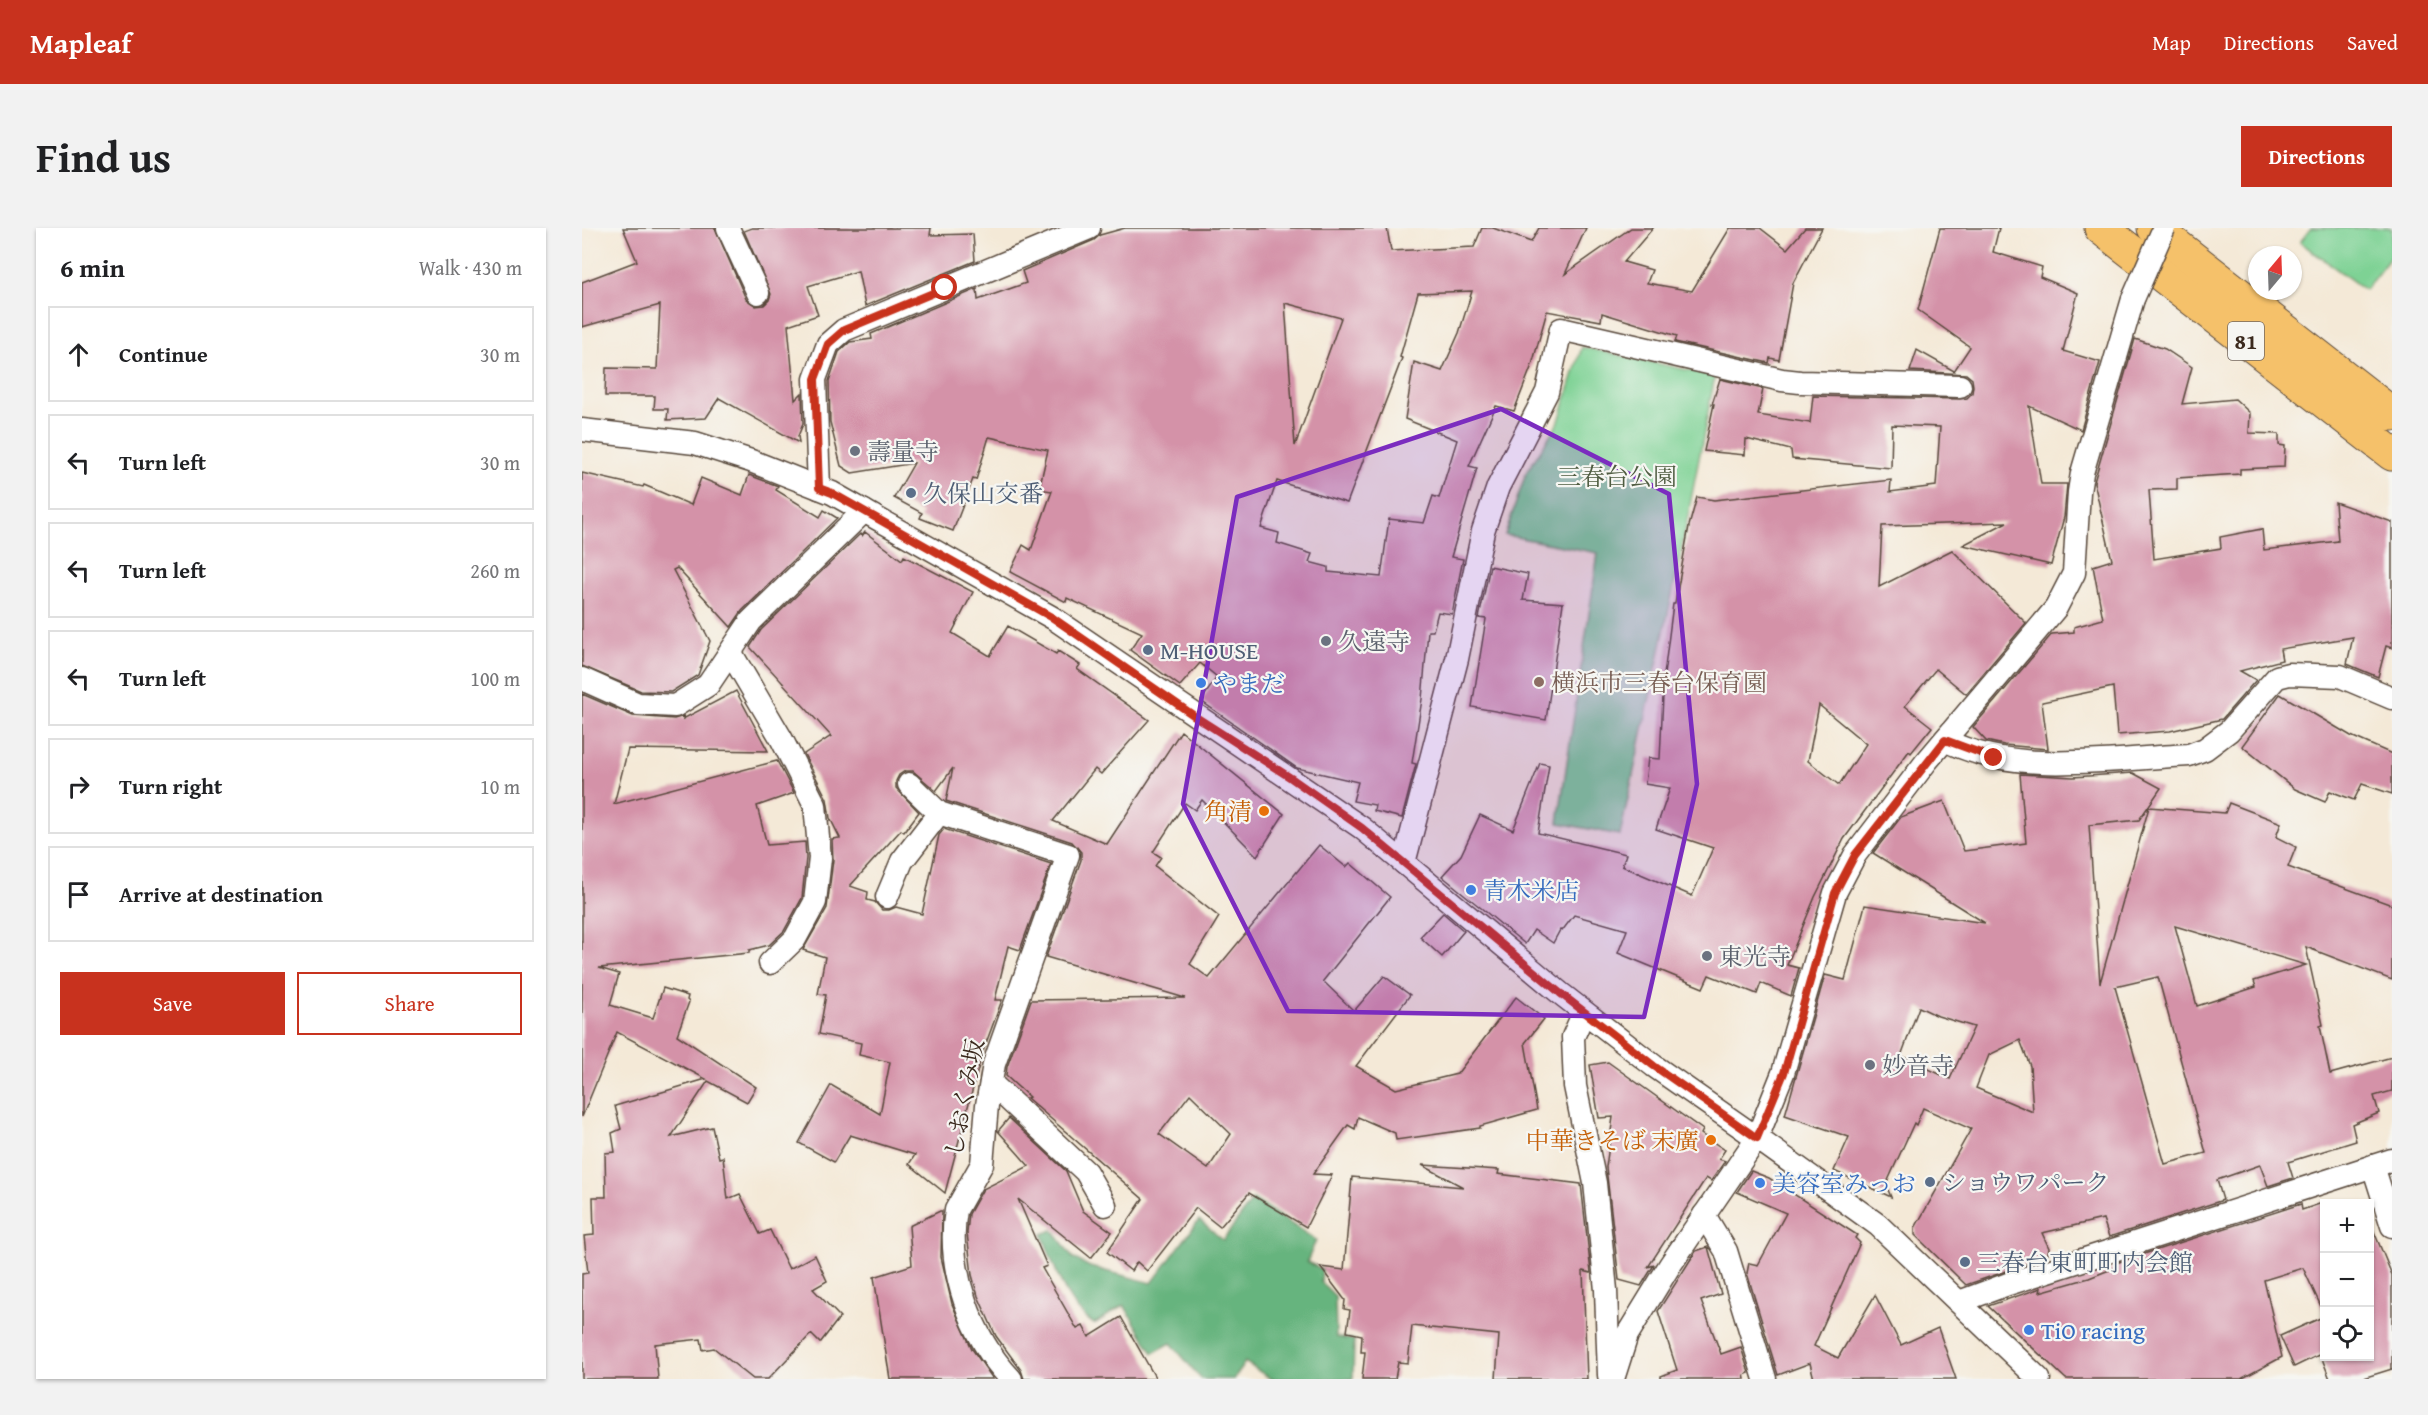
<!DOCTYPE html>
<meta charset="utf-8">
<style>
:root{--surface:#fff;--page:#f2f2f2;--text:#202124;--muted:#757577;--line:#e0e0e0;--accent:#c8321e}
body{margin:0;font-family:"Gentium Book Plus","Noto Serif JP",serif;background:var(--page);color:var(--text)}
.controls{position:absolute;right:18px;bottom:18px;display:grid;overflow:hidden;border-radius:0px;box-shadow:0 2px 4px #0004}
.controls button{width:54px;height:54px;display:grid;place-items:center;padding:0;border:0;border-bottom:2px solid var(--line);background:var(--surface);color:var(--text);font:30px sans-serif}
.compass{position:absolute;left:1666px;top:18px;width:54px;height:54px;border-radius:50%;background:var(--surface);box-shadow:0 2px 4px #0004;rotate:19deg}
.stop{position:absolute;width:18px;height:18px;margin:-14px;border:4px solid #c8321e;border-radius:50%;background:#fff}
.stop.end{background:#c8321e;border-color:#fff;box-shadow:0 2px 6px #0008}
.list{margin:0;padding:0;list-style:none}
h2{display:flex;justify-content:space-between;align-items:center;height:78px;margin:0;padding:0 24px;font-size:26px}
h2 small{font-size:20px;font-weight:400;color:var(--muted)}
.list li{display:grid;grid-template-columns:39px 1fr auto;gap:18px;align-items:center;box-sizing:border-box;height:96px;margin:0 12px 12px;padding:0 12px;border:2px solid var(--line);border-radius:0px}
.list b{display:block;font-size:22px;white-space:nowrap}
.list em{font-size:20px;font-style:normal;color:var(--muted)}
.actions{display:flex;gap:12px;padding:18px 24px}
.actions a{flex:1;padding:14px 0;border:2px solid var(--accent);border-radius:0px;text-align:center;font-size:21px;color:var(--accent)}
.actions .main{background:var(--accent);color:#fff}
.icon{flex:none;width:33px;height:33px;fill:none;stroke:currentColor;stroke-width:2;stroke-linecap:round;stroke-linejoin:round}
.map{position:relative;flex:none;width:1810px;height:1151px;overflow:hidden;border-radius:0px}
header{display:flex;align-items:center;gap:36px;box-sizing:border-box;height:84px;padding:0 30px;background:var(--accent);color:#fff}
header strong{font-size:28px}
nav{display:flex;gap:33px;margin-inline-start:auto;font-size:21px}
.intro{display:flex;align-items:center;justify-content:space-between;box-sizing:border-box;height:144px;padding:0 36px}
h1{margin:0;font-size:42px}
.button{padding:15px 27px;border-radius:0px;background:var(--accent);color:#fff;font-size:21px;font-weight:700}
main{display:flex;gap:36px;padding:0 36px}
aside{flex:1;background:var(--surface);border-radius:0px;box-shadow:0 2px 4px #0004}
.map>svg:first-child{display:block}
.green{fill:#7ed294;stroke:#5c7e59;stroke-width:1.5}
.forest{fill:#66b47e;stroke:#506f4e;stroke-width:1.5}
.building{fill:#d492a8;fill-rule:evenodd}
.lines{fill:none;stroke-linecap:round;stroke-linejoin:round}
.minor-casing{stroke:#57473a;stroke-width:25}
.primary-casing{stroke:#57473a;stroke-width:35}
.minor{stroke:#fff;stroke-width:22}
.primary{stroke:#f5c16b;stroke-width:33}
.minor-bridge-casing{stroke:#57473a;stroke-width:25;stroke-linecap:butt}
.minor-bridge{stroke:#fff;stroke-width:22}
.route{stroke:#c8321e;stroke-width:8}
.marked{fill:#7b2cbf;fill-opacity:0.2;stroke:#7b2cbf;stroke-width:4.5;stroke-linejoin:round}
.worship-dot{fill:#6b7280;stroke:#f6f6f2;stroke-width:2}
.service-dot{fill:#5c6f8a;stroke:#f6f6f2;stroke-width:2}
.education-dot{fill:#8d6e63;stroke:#f6f6f2;stroke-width:2}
.shop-dot{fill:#3f7fe0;stroke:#f6f6f2;stroke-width:2}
.food-dot{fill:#e8710a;stroke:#f6f6f2;stroke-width:2}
.labels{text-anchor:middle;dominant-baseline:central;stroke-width:4.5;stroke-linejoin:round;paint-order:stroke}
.shield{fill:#f6f6f2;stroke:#73675e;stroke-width:1.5}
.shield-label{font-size:22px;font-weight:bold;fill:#3b2a1e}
.worship-label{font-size:24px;fill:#5b616d;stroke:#f6f6f2;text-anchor:start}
.park-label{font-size:24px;fill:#4f5c41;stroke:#f6f6f2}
.service-label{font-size:24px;fill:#4e5e75;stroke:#f6f6f2;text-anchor:start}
.education-label{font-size:24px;fill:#785e54;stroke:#f6f6f2;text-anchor:start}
.shop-label{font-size:24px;fill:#366cbe;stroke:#f6f6f2;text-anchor:start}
.food-label{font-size:24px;fill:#c56008;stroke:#f6f6f2;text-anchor:end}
.street-label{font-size:24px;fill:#3b2a1e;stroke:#f6f6f2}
</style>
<header>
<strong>Mapleaf</strong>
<nav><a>Map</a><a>Directions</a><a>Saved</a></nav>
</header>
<div class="intro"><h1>Find us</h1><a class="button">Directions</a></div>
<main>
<aside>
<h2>6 min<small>Walk · 430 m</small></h2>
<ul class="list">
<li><svg class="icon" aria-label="ahead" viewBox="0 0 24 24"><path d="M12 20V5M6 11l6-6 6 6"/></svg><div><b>Continue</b></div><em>30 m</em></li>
<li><svg class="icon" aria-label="left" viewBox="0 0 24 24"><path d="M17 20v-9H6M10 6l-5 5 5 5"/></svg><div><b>Turn left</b></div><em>30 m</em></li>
<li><svg class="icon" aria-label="left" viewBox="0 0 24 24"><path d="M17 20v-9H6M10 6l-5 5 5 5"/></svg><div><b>Turn left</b></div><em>260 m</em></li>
<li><svg class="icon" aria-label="left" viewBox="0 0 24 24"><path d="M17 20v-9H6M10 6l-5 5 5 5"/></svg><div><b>Turn left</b></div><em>100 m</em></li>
<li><svg class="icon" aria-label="right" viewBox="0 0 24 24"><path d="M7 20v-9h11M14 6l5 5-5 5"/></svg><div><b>Turn right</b></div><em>10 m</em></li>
<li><svg class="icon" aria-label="arrive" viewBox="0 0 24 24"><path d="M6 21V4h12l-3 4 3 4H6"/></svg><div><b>Arrive at destination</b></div></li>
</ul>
<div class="actions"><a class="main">Save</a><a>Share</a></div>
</aside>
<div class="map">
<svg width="1810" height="1151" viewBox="0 0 1810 1151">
<rect width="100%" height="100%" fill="#f6f6f2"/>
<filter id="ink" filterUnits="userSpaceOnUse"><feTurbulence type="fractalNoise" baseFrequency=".0167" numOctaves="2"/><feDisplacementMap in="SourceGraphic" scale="12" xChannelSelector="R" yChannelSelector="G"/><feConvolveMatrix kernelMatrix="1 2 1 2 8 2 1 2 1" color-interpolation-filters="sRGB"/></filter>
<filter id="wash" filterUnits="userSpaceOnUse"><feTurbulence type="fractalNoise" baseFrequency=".008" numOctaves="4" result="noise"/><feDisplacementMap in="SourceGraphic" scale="24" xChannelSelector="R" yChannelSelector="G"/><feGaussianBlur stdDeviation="1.35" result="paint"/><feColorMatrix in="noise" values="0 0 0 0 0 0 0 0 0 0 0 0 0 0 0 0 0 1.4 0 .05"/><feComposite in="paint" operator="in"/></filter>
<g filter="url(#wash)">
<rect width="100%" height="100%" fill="#f4e9d7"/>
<!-- green -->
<g class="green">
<polygon points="1729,0 1808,0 1810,1 1810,27 1783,62 1718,14"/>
<polygon points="1000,119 1133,148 1096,339 1038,607 976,595 1016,325 923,307 944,245 977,193"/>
</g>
<!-- forest -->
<path class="forest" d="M671,971L734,1012L725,1034L740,1041L739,1054L753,1068L754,1109L772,1112L771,1151H689L663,1134L652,1151H619L589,1115L571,1125L542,1077L512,1096C483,1077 472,1037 460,1006L471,1002L491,1030L508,1039L570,1055L617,992L641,1012Z"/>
<g id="blocks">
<!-- building -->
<g class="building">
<polygon points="41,0 133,0 164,71 174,78 182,77 187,72 189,66 162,3 170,0 349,0 348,7 391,6 393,33 283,78 276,43 226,58 236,87 206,97 213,172 220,165 221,196 216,208 217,215 137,170 124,190 85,192 86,181 72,181 73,168 23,168 24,140 75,141 78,77 0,99 0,54 55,33"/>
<path d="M543,0H805L809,23L892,19L900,0H911L949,14L957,0H1004L983,46L1049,0H1071L1042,34L1070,42L1065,55L1110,63L1148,0H1178L1205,21L1223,0H1240L1211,55L1197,132L1188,130L1187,135L1093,114L1095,108L1020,85L1019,93L965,83L950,137L932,183L914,178L887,238L895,240L869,329L881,331L870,386L856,384L851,403H846L840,471L830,535L834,536L820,590L792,583L793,577L771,573L776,554L715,540L619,473L635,449L618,435L598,458L548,422L560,405L485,370L484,374L428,344L441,317L449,322L470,263L457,261L466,222L407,209L394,252L391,251L371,303L338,290L340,285L312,270L332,235L270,245L259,238L248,194L247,153L257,124L268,114L290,111L289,106L395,61L396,72L444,55L440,43L512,12L518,7ZM890,63L877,105L860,143L832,134L823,191L875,212L857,270L851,268L842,295L807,291L799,349L746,344V339L727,334L730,326L695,315L697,305L679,300L695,253L765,275L820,130L818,129L836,65ZM703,75L759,90L713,218Z"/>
<path d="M1358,0H1417L1411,24L1460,39L1458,49L1496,65L1481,123L1518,134L1499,202L1447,178L1459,256H1485L1482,289L1469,337L1381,317L1425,294L1300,298L1297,359L1370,322L1444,395L1384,466L1354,441L1323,478L1350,499L1329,525L1327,523L1262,611L1233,669L1205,737L1217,740L1209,768L1179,755L1175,766L1127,747L1121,760L1036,725L1045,702L992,687L980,703L978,702L971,715L952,702L943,716L860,648L879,627L898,587L931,602L958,535L967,537L956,605L1044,626L1040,638L1110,668L1131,620L1074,601L1088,560L1063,556L1066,530L1078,531L1082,447L1091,376H1093L1107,298L1115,269L1132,272L1309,252L1308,264L1354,258L1358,199L1310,197L1309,240L1210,231L1209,222L1164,211L1163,227L1122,223L1132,176H1130L1138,151L1181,161L1176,187L1228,195L1231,168L1378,171L1385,170L1390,165L1391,158L1390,151L1384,146L1328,143L1335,122L1372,143L1388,119L1336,82ZM1237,477L1284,516L1257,557L1226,533Z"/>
<polygon points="1553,111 1583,121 1610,139 1600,176 1653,171 1668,185 1667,205 1697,206 1697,217 1703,218 1702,239 1658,241 1658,246 1595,250 1595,261 1567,262 1572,331 1639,320 1638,309 1680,301 1682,322 1756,313 1753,274 1810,294 1810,420 1804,418 1796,449 1765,436 1771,409 1698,421 1700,432 1658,443 1674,452 1640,491 1588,503 1535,507 1531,459 1460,474 1466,521 1422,517 1404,513 1391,499 1470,406 1492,404 1492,399 1521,391 1511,338 1530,332 1512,254"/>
<polygon points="0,245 61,259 62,257 109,277 119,250 160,267 167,247 196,258 194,262 238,289 242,282 255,290 160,383 149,399 95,340 91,342 128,413 116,447 89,464 59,463 0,438"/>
<path d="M283,304L320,332L322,328L391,364L370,405L408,428L426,398L474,426L476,423L498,437L495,441L567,492L519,546L513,541L471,593L525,616L599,503L702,586L675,628L620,572L613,582L603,575L571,624L579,629L573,638L637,689L608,736L627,750L737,617L764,639L768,635L808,669L741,753L772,783L802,748L828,767L774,838L814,861L875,846L934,769L962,791L943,815L955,882L898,898V900L814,912L813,905L776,889L773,901L766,897L731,946L750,947L724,999L667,965L638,999L614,980L565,1043L555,1034L549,1043L525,1024L561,971L445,870L447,869L424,848L425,839L449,772L603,770L464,729L499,632V624L490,614L364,573L371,540L354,563L331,543H323L317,547L314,553V560L337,584L322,604L319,602L268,658L286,664L285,672L293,674L300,682H307L314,679L340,686L357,607L362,601L469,636L438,722L426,718L413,772H420L400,826L363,965L327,936L333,927L268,907L252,934L217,915L249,857L298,886L308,834L277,827L279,815L237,806L244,767L236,766L243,729L221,722L245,680L251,632L250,611L258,610L248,590L245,571L222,526L249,508L168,419L179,402L278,306L280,308ZM608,866L649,906L626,941L577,906Z"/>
<polygon points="908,338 946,346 941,372 981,375 964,492 890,479 904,391 897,390"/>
<polygon points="154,463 186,523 46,521 32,576 195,533 212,565 175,578 185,617 223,614 224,630 220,670 202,703 187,717 167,722 167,725 17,740 37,746 28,777 71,790 81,760 106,768 105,772 107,774 95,807 174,859 165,874 126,853 89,909 130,899 137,930 141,929 146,971 158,966 178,1006 188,1002 207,1041 233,1027 245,1053 231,1061 258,1089 238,1115 229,1106 186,1151 171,1151 132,1120 121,1122 119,1111 73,1116 76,1151 0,1151 0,1046 6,1045 2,1008 12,1007 11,969 24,969 23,925 33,924 30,905 39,901 33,878 124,851 35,804 0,889 0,466 51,488 92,491 102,488 101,491"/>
<polygon points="1698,466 1769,508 1810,526 1810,566 1780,556 1772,572 1748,563 1743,574 1713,561 1660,518"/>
<path d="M1551,545L1579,560L1557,592L1507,597L1518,755L1567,579L1643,585L1647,575L1699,595L1694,609L1714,619L1706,639L1810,677V752L1724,719L1741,797L1738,798L1748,846L1810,829V863L1792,868L1797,885L1770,896L1774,913L1706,934L1711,950L1686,958L1678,937L1635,952L1641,972L1527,1009L1521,991L1460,1005L1467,1020L1465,1029L1384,1057L1333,1007V1000L1389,901L1341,880L1334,897L1332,895L1304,957L1309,969L1252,943L1267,909L1203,887L1243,747L1263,752L1283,677L1403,695L1291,625L1319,589L1362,573L1382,623L1444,615L1438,546L1491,549ZM1593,698L1724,737L1672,753L1674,759L1615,778ZM1576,749L1624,925L1583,936L1533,759ZM1337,779L1356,788L1392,799L1368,851L1319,828ZM1438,812L1448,838L1451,884L1394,860L1407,827Z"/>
<polygon points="861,685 882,703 860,729 838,709"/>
<polygon points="1026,834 1121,902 1119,906 1143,922 1137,931 1143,933 1129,953 1124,950 1066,1039 1072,1037 1059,1058 1037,1052 1024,939 1031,889 1017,890 1008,837"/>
<polygon points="427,890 484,943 501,983 530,1004 509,1030 436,971 465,1038 460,1040 495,1101 501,1098 507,1109 539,1089 574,1151 442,1151 439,1142 414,1108 396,1068 390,1047 385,1005 387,986 401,961 447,938 416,903"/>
<polygon points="840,937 917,942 916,946 999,956 1009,1045 1001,1043 1005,1151 914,1151 917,1107 830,1098 826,1135 816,1134 813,1151 780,1151 783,1124 779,1124 780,1107 765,1104 768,1082 762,1081 763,1072 738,1039 762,1042 770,949 881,959"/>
<polygon points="1169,943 1187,950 1275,1007 1273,1010 1278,1015 1232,1118 1256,1130 1293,1067 1319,1117 1356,1100 1374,1151 1232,1151 1228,1135 1196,1147 1165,1045 1167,1035 1176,1037 1204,985 1155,964"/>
<polygon points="1743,974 1743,1087 1721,1040 1682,1052 1700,1129 1659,1151 1484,1151 1406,1078 1459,1060 1458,1064 1507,1050 1535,1039 1534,1035 1719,976 1720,982"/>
<polygon points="358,983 360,983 359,1029 370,1076 390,1121 411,1151 308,1151 292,1049 330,1037 327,998"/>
<polygon points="1788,994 1810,1047 1810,1141 1778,1151 1748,1151 1739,1128 1788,1128"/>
<polygon points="1126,1019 1139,1066 1119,1073 1139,1126 1159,1119 1167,1145 1162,1147 1163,1151 1079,1151 1079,1148 1095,1142 1076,1083 1114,1023"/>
<polygon points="1743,1088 1743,1124 1712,1139 1698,1108"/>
</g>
</g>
</g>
<g filter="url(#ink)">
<use href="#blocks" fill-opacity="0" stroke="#57473a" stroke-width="1.5"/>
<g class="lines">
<defs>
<g id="minor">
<polyline points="146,0 176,65"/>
<polyline points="0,202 113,215 169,233 250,265 471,390 780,600 978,765 1072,838 1175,910 1296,997 1457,1151"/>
<polyline points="237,260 233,151 246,116 262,102 507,0"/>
<polyline points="149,425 199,510 233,577 238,630 233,674 213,711 188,735"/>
<polyline points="0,451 56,476 93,478 126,457 169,393 282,283"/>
<path d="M1363,512C1432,548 1531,531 1607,527L1623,521L1647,503L1695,449L1707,446L1758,448L1810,470"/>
<path d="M327,556L357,585L486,627L412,836L405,877L400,936L374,982C364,1040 389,1109 429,1151"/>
<polyline points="822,635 875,431 901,303 916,259 965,164 979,101 1200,152 1218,154 1378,158"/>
<polyline points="305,669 320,633 357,585"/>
<polyline points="1002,784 991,809 993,858 1013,955 1024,1062 1027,1147"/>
<polyline points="409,855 504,944 523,977"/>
<polyline points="1791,938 1810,998"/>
<polyline points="1122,987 1144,1023 1183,1151"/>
<polyline points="1377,1074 1426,1056 1810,932"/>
<polyline points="1031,1151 1045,1107 1088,1037 1175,910 1201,845 1253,665 1273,627 1344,534 1474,380 1492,345 1497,264 1500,245 1551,71"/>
</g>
<g id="primary">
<polyline points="1519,0 1810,226"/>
<polyline points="1572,0 1810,186"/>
</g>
</defs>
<!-- minor casing -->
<use href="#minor" class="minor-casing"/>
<!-- primary casing -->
<use href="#primary" class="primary-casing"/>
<!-- minor -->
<use href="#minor" class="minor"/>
<!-- primary -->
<use href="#primary" class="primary"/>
<defs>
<polyline id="minor-bridge" points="1551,71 1582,0"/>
</defs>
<!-- minor-bridge casing -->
<use href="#minor-bridge" class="minor-bridge-casing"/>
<!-- minor-bridge -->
<use href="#minor-bridge" class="minor-bridge"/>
</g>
</g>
<g class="lines" filter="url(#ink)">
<!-- route -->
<polyline class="route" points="363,60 262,102 246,116 233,151 237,260 250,265 471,390 614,489 709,550 780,600 978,765 1072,838 1175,910 1202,845 1253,665 1273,627 1363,512 1412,530"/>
</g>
<!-- marked area -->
<path class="marked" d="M919,181L1087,266L1115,556L1062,789L706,783L601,576L655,269Z"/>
<!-- markers -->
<g class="worship-dot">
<circle cx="273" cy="223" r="6"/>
<circle cx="744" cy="413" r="6"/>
<circle cx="1125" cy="728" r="6"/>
<circle cx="1288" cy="837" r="6"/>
</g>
<g class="service-dot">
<circle cx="329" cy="265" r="6"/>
<circle cx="566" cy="422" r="6"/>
<circle cx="1348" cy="954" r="6"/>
<circle cx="1383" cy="1034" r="6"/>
</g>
<circle class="education-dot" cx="957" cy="454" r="6"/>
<g class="shop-dot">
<circle cx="619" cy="455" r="6"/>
<circle cx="889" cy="662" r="6"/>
<circle cx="1178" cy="955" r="6"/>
<circle cx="1447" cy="1102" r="6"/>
</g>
<g class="food-dot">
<circle cx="682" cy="583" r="6"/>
<circle cx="1129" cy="912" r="6"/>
</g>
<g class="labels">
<!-- shield labels -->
<rect class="shield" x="1646" y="94" width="36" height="38" rx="4.5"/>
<g class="shield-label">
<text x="1664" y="113">81</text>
</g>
<!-- worship labels -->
<g class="worship-label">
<text x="285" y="223">壽量寺</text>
<text x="756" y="413">久遠寺</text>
<text x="1137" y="728">東光寺</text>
<text x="1300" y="837">妙音寺</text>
</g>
<!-- park labels -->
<g class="park-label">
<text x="1035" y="248">三春台公園</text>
</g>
<!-- service labels -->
<g class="service-label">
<text x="341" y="265">久保山交番</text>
<text x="578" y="422">M-HOUSE</text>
<text x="1360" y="954">ショウワパーク</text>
<text x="1395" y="1034">三春台東町町内会館</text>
</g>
<!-- education labels -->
<g class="education-label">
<text x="969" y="454">横浜市三春台保育園</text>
</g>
<!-- shop labels -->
<g class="shop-label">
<text x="631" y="455">やまだ</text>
<text x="901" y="662">青木米店</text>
<text x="1190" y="955">美容室みっお</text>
<text x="1459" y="1102">TiO racing</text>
</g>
<!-- food labels -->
<g class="food-label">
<text x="670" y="583">角清</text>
<text x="1117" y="912">中華きそば 末廣</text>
</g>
<!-- street labels -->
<g class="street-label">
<text transform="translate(382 870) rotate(-79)">しおくみ坂</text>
</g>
</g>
</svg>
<div class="controls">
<button>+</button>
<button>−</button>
<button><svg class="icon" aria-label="locate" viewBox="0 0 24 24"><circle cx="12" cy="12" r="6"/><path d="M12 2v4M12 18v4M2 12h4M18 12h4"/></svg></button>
</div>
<svg class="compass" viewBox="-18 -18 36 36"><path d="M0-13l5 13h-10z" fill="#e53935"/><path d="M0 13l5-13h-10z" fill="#757577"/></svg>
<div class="stop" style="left:363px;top:60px"></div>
<div class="stop end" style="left:1412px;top:530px"></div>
</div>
</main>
